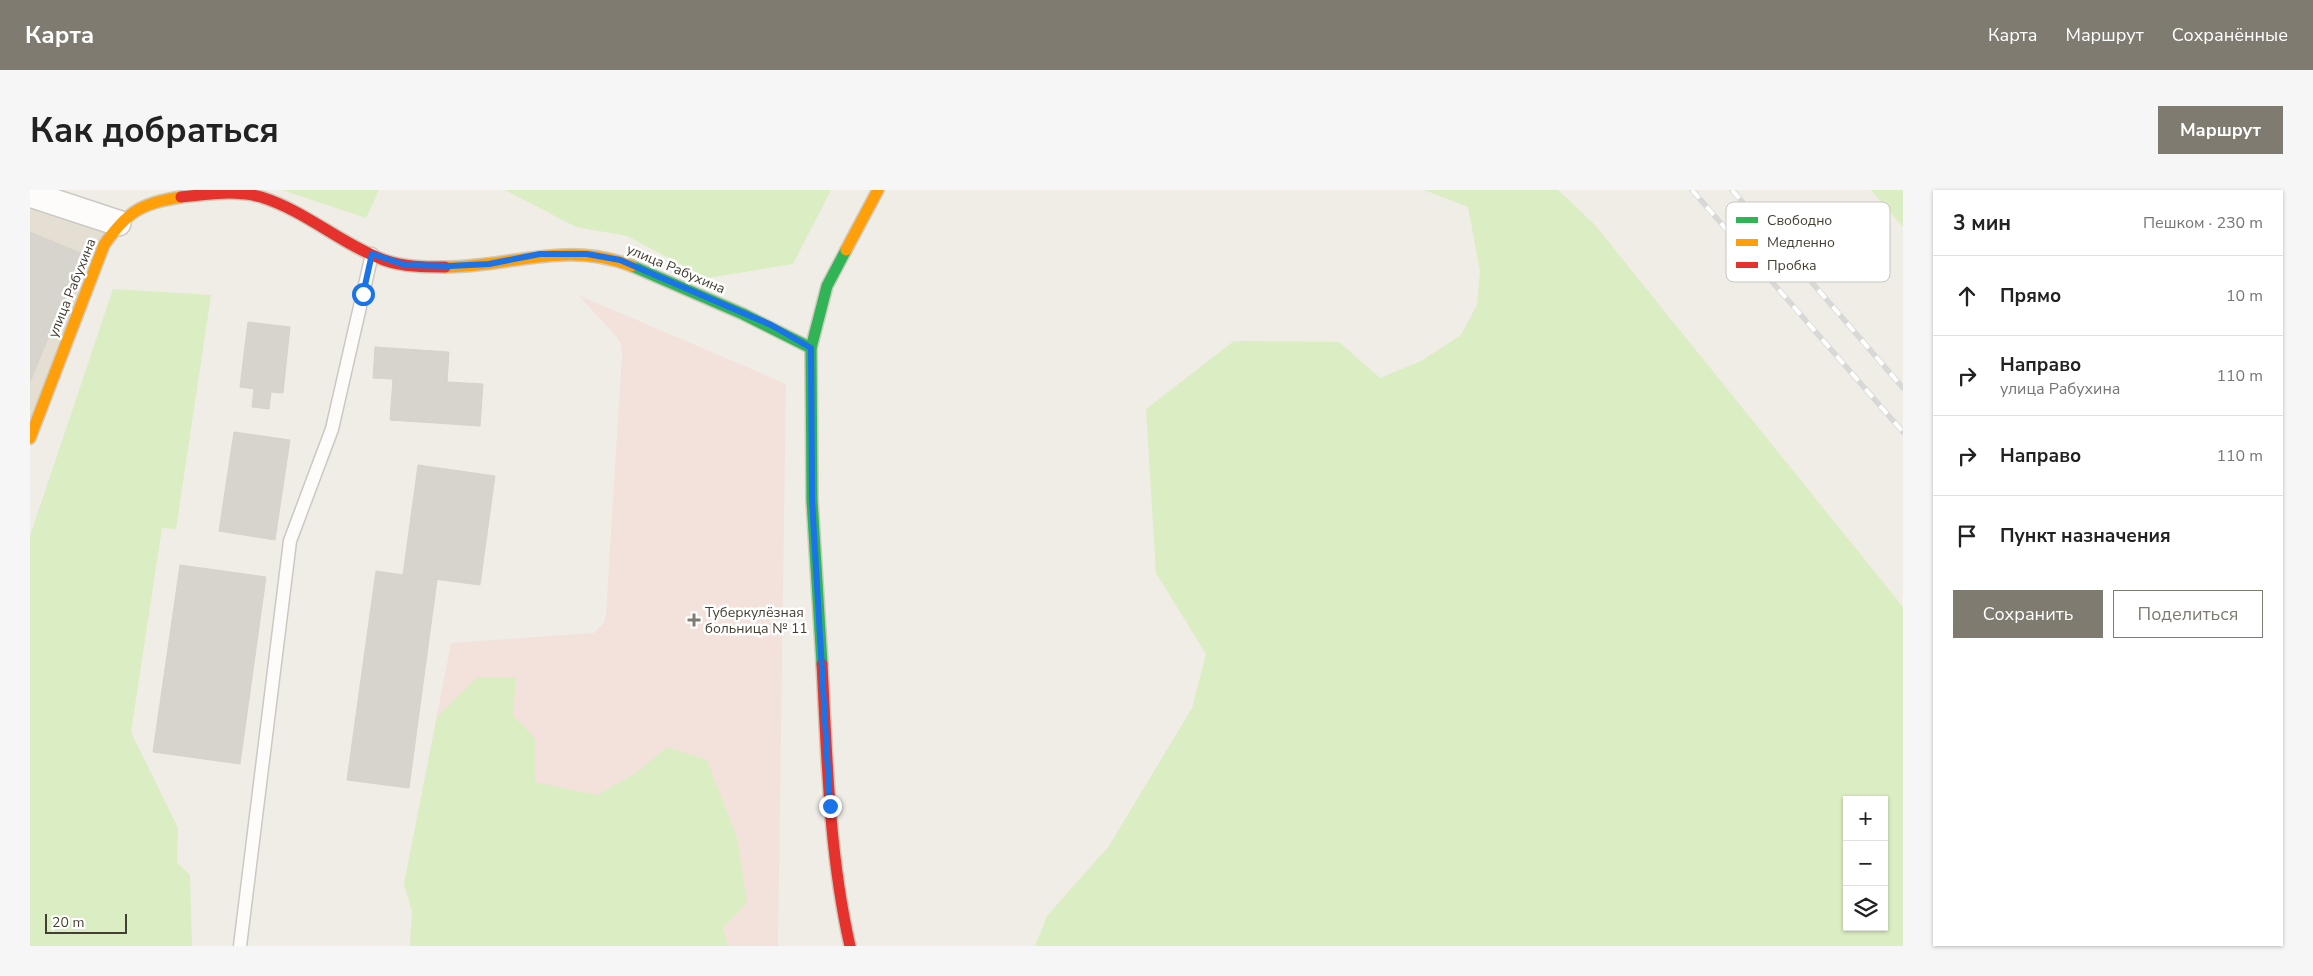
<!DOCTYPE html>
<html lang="ru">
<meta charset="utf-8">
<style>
:root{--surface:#fff;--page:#f6f6f6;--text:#222;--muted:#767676;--line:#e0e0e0;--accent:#807b71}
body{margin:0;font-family:"Nunito Sans",sans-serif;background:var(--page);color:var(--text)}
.controls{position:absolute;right:15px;bottom:15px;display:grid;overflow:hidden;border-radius:0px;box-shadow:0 1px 4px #0004}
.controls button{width:45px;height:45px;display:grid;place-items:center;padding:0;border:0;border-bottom:1px solid var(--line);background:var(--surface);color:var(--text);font:25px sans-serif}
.scale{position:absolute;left:15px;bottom:12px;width:82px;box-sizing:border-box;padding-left:5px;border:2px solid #453e32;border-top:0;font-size:14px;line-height:18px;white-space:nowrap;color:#453e32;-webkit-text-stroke:4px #fff;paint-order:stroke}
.stop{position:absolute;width:15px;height:15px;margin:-11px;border:4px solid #1a73e8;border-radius:50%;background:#fff}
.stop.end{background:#1a73e8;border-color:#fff;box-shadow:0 1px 5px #0008}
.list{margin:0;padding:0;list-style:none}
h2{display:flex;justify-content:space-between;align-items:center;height:65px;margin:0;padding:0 20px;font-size:21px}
h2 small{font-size:16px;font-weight:400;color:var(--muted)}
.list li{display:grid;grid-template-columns:32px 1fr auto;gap:15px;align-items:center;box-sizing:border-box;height:80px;padding:0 20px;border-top:1px solid var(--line)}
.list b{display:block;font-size:19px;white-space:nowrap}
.list p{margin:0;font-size:16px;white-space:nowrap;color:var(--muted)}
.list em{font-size:16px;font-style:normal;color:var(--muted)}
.actions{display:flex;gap:10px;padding:15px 20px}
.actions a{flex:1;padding:11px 0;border:1px solid var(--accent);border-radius:0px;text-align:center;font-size:18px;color:var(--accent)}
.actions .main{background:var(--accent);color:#fff}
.icon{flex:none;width:28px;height:28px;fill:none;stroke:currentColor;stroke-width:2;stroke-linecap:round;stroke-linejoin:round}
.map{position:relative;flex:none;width:1873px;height:756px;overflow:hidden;border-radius:0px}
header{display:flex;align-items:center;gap:30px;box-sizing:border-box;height:70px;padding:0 25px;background:var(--accent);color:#fff}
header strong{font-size:24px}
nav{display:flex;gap:28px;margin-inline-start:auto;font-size:18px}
.intro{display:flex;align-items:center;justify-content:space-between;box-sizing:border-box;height:120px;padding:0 30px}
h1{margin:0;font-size:35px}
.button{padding:12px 22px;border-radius:0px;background:var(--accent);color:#fff;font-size:18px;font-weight:700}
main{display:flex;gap:30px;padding:0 30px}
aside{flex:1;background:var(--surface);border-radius:0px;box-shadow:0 1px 4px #0004}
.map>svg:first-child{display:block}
.residential{fill:#e4dfd2}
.medical{fill:#f3e2dc}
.green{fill:#dbedc2;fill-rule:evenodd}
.building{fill:#d7d4cd;stroke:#d7d3cb}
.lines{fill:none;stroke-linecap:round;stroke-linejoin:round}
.lane-casing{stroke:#cbc9c2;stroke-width:15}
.street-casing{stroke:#cbc9c2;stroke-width:28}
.fast-casing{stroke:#cfcabc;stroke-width:14}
.slow-casing{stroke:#cfcabc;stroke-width:14}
.jam-casing{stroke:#cfcabc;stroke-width:14}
.lane{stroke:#fdfcfb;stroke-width:12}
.street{stroke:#fdfcfb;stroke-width:25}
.fast{stroke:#30b455;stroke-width:11}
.slow{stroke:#ff9f0a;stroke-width:11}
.jam{stroke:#e5322d;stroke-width:11}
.rail-casing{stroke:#d8d8d7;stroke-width:5.5}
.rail{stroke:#fff;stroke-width:4;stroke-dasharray:11;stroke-linecap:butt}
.route{stroke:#1a73e8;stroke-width:6}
.poi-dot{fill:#807b71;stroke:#fff;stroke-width:2}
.labels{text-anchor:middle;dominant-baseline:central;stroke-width:5;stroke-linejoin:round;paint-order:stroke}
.street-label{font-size:14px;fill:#453e32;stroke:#fff}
.poi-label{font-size:14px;fill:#453e32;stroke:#fff;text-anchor:start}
.key{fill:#fff;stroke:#c7c5c2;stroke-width:1}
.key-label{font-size:14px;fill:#453e32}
</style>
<header>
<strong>Карта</strong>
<nav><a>Карта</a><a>Маршрут</a><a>Сохранённые</a></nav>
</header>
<div class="intro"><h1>Как добраться</h1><a class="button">Маршрут</a></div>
<main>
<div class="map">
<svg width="1873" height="756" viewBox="0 0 1873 756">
<rect width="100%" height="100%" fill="#efede6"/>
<!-- residential -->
<polygon class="residential" points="0,4 88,33 0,248"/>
<!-- medical -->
<polygon class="medical" points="548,105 756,194 748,756 380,756 382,721 374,694 421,453 564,443 573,434 576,425 592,164 591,154 587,147"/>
<!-- green -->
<g class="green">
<polygon points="252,0 349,0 336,28"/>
<polygon points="475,0 801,0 763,74 677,88 597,46 546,37"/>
<path d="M1394,0H1528L1565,35L1873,417V756H1005L1017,726L1079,656L1162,518L1176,464L1126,383L1116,219L1204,151L1309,152L1350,188L1391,171L1431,145L1447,115L1450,81L1438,17ZM1817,610H1854V737H1817Z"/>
<polygon points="1841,0 1873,0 1873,37"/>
<polygon points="83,99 181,105 146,339 132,338 101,542 148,638 147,673 160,685 162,756 0,756 0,346"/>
<polygon points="448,487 486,487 483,526 505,548 505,592 567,605 606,583 637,557 677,570 707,647 717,712 693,738 698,756 380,756 382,721 374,694 407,527"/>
</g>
<!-- building -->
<g class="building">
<polygon points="0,42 53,64 0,192"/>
<polygon points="218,132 260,137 253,203 241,202 239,219 222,217 224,199 210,197"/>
<polygon points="345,157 419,162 417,192 453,194 450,236 360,230 363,189 343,188"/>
<polygon points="204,242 260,250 245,350 189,341"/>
<polygon points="388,275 465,286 450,395 373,385"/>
<polygon points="150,375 236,387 210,574 123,562"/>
<polygon points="346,381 407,390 379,598 317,590"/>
</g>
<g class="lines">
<defs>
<polyline id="lane" points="210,756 260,351 302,239 342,64"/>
<polyline id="street" points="0,4 88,33"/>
<g id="fast">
<polyline points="602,76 713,124 781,158"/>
<polyline points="792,474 782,310 781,158 797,96 816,60"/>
</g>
<g id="slow">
<polyline points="816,60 848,0"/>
<path d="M415,77C481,77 537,50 602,76"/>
<path d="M0,248L74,55C97,22 111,13 151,7"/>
</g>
<g id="jam">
<path d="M151,7C177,4 206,0 231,7C276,21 311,54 354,70C374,77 395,77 415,77"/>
<path d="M792,474C797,568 799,664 820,756"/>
</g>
</defs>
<!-- lane casing -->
<use href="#lane" class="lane-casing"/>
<!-- street casing -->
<use href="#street" class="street-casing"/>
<!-- fast casing -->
<use href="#fast" class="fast-casing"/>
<!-- slow casing -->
<use href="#slow" class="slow-casing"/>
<!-- jam casing -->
<use href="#jam" class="jam-casing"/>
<!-- lane -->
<use href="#lane" class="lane"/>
<!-- street -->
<use href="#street" class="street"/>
<!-- fast -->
<use href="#fast" class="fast"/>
<!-- slow -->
<use href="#slow" class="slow"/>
<!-- jam -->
<use href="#jam" class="jam"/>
<defs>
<g id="rail">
<polyline points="1662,0 1873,242"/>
<polyline points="1702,0 1873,198"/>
</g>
</defs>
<!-- rail casing -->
<use href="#rail" class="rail-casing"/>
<!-- rail -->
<use href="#rail" class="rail"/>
</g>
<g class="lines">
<!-- route -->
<polyline class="route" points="333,104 342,64 375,75 420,76 459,74 510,64 557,64 590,70 741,135 781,158 782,310 800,616"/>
</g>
<!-- markers -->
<path class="poi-dot" d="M661.5 422.5h5v5h5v5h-5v5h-5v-5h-5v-5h5z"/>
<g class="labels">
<!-- street labels -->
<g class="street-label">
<text transform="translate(646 79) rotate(23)">улица Рабухина</text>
<text transform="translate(42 98) rotate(-68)">улица Рабухина</text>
</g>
<!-- poi labels -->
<g class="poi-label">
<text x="675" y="422">Туберкулёзная<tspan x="675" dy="16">больница № 11</tspan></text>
</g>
</g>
<!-- legend -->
<rect x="1696" y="12" width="164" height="80" rx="8" class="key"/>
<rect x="1706" y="27" width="22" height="6" fill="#30b455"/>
<rect x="1706" y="49" width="22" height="7" fill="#ff9f0a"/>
<rect x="1706" y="72" width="22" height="6" fill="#e5322d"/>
<g class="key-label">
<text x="1737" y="35">Свободно</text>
<text x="1737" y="57">Медленно</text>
<text x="1737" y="80">Пробка</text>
</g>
</svg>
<div class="controls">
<button>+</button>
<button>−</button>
<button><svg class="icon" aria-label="layers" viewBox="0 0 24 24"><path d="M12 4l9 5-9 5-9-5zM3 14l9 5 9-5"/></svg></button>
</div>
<div class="scale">20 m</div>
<div class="stop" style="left:333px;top:104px"></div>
<div class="stop end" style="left:800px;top:616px"></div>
</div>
<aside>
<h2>3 мин<small>Пешком · 230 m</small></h2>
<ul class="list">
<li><svg class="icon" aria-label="ahead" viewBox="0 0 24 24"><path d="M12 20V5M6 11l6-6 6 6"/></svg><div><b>Прямо</b></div><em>10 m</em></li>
<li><svg class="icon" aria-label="right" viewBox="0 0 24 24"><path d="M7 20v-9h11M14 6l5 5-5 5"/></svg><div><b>Направо</b><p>улица Рабухина</p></div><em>110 m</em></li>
<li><svg class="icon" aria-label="right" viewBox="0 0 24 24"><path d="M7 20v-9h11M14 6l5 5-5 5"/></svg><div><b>Направо</b></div><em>110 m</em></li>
<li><svg class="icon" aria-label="arrive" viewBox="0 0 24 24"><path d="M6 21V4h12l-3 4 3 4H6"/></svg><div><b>Пункт назначения</b></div></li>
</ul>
<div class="actions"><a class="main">Сохранить</a><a>Поделиться</a></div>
</aside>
</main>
